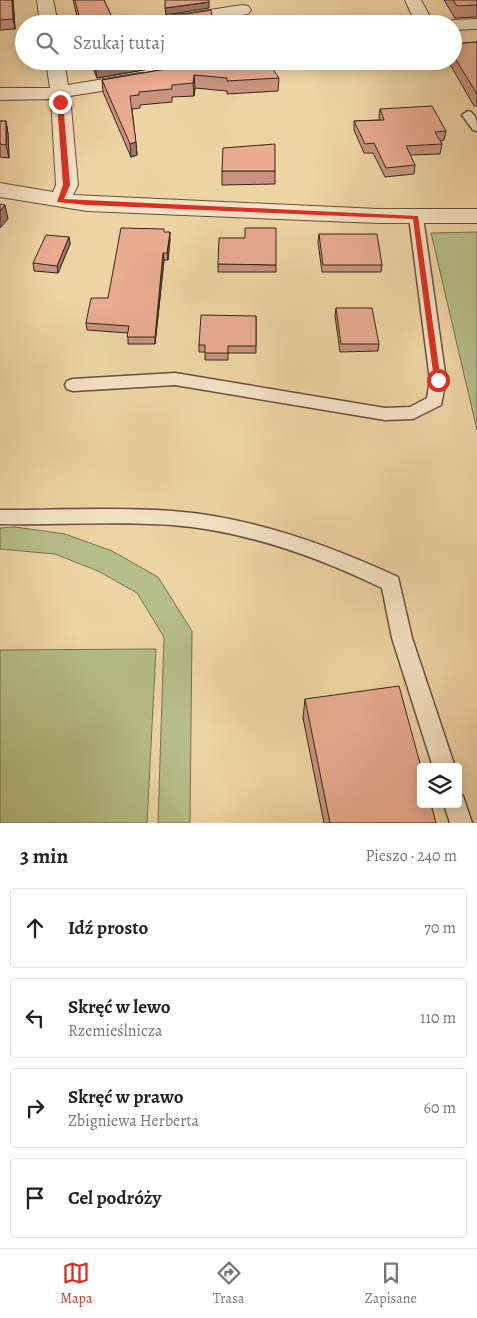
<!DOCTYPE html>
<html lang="pl">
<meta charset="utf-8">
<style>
:root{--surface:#fff;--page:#f2f2f2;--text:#222;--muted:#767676;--line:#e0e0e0;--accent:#d93025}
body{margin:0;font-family:Alegreya,serif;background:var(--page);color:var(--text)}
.controls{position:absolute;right:15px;bottom:15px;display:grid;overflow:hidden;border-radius:5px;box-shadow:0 2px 12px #0003}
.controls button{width:45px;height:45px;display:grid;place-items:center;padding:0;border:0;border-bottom:1px solid var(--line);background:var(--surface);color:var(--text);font:25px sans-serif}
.stop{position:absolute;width:15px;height:15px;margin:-11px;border:4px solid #d93025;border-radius:50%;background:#fff}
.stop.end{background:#d93025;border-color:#fff;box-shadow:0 1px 5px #0008}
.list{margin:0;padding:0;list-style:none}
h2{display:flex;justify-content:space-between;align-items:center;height:65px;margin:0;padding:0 20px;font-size:21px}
h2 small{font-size:16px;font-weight:400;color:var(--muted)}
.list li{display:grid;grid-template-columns:32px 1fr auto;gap:15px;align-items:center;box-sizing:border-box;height:80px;margin:0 10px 10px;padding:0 10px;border:1px solid var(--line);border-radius:5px}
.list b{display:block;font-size:19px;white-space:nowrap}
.list p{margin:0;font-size:16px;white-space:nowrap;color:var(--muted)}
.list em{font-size:16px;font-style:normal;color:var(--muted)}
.icon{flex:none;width:28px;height:28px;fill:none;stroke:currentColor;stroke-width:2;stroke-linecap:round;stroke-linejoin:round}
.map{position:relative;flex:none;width:477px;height:823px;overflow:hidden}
.search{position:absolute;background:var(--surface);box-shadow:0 2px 12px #0003;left:15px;right:15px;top:15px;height:55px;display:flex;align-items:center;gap:12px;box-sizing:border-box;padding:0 18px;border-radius:28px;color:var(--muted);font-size:19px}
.sheet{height:425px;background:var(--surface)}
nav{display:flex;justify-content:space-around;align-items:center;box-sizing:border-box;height:70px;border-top:1px solid var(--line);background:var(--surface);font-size:14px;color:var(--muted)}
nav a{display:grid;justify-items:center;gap:2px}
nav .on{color:var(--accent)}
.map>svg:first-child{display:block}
.green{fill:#b5bd88;stroke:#767052}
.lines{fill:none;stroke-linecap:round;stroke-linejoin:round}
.service-casing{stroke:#65503e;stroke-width:3}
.minor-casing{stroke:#65503e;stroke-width:2}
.service{fill:#f4e3c4;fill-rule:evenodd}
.minor{fill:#f4e3c4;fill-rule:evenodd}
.wall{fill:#c8947d;stroke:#37241c}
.shaded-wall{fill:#a27866;stroke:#37241c}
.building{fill:#e8ac91;stroke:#37241c}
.route{fill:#d93025}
</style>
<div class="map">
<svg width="477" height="823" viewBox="0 0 477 823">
<rect width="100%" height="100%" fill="#eed4a4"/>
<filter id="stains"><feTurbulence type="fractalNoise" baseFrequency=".004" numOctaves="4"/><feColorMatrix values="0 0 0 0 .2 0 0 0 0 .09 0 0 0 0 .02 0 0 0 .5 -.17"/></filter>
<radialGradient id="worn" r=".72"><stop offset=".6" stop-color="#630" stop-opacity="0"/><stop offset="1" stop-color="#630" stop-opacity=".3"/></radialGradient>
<!-- green -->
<g class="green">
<polygon points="477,232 477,430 431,233"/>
<polygon points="15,527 65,534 112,551 158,577 192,631 190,823 158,823 164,637 137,593 98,571 55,554 0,549 0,528"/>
<polygon points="156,649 147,823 0,823 0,650"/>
</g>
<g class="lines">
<defs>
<g id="service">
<path d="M468,111C477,114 477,122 477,131L473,130L462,115Z"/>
<polygon points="416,213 423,217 446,380 441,405 413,419 385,420 175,385 73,391 67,389 65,385 67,381 73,379 175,373 385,408 410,407 427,398 430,380 409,217"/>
<path d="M0,510C56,510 117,507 172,511C251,517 326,544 398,577L412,638L455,767H433L392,638L382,588C316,556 246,531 172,525C116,521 56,525 0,524Z"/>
<polygon points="458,794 463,796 472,823 450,823 444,804 458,804"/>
</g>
<g id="minor">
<polygon points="37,0 53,0 58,24 40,24"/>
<polygon points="405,0 421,0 434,24 416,24"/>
<polygon points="242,5 248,6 251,10 248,14 187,24 143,24 146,20 152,19"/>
<polygon points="477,19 477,29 453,30 453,24 445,24 453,20"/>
<polygon points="46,61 64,61 68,85 140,73 147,75 149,79 147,83 140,85 70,96 78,185 73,195 378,209 477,209 477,223 378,223 87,211 0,197 0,183 53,192 56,185 51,99 0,100 0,88 50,88"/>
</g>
</defs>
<!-- service casing -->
<use href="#service" class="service-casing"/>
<!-- minor casing -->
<use href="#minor" class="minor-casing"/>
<!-- service -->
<use href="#service" class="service"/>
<!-- minor -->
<use href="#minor" class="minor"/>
</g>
<!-- wall -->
<g class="wall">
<polygon points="0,0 13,0 15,29 0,30"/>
<polygon points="73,0 104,0 115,24 79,24"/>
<polygon points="444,0 477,0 477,17 455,18"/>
<polygon points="477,42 477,106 474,106 448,61 453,61 453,44"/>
<polygon points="90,61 195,61 97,78"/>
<polygon points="213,61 279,78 278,91 227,94 227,91 195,88 194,96 172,97 172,102 140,105 140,108 132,109 137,155 131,157 103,92 102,80"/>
<polygon points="380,109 446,131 444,140 440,141 442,144 440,154 410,155 415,165 414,174 385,177 373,153 364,153 354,130 354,121 380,120 379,118"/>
<polygon points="0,121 6,121 8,134 9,158 0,157"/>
<polygon points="222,171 275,171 275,184 222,185"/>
<polygon points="165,232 170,239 168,260 164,260 155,344 128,344 128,333 87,330 86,323"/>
<polygon points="319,234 382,265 381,272 322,272 318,242"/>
<polygon points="69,237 70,244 58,273 34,271 33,263"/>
<polygon points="218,264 276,265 276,272 218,272"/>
<polygon points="336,308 379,344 378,351 340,352 335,316"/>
<polygon points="256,316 256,353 228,353 228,360 205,360 205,352 199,352 199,345"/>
<polygon points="305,699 436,823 324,823 303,718"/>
</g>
<!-- shaded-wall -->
<g class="shaded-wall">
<polygon points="12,0 13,0 15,29 13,19"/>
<polygon points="209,2 209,8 166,15 165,8"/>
<polygon points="121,61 195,61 97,78 95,66"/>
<polygon points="194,75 195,88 194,96 193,83"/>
<polygon points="6,121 8,134 9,158 6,145"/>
<polygon points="136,142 137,155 131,157 130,144"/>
<polygon points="5,205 8,219 0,228 0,211"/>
<polygon points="170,232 170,239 168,260 167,253"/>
<polygon points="69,237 70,244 58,273 57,266"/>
<polygon points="163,253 164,260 155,344 155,337"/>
</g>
<!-- building -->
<g class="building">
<polygon points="0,0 12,0 13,19 0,20"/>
<polygon points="75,0 104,0 115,24 81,24"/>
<polygon points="165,0 209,0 209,2 165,8"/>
<polygon points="453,0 477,0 477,5 457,6"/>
<polygon points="211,10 213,23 238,19 241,24 167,24 166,14 187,14"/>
<polygon points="477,42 477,94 453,55 453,44"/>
<polygon points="94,61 121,61 95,66"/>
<polygon points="213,61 267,61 279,78 227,81 227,78 194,75 193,83 172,85 172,89 139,92 139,95 130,96 136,142 130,144 102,80"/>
<polygon points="432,106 446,131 435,132 442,144 406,146 415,165 386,168 374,143 365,144 354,121 384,120 380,109"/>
<polygon points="0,121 6,121 6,145 0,144"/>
<polygon points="275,144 275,171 222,171 223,148"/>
<polygon points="0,204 5,205 0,211"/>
<polygon points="121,228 164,229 164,232 170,232 167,253 163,253 155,337 127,337 129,326 86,323 91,298 108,298"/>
<polygon points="245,228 276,228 276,265 218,264 219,238 245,238"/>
<polygon points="319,234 377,234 382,265 323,265"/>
<polygon points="46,235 69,237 57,266 33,263"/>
<polygon points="336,308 372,308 379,344 341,344"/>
<polygon points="201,315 256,316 256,346 228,346 228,353 205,353 205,345 199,345"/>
<polygon points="399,686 421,767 421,804 431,804 436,823 330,823 305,699"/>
</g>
<!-- route -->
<polygon class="route" points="60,100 63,102 70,185 64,199 418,216 441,382 434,380 413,219 87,205 57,202 63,185 57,102"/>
<rect width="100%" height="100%" filter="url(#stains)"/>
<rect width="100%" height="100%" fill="url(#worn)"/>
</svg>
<div class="controls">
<button><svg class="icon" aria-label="layers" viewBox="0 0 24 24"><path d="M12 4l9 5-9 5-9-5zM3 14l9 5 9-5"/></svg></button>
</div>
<div class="stop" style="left:438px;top:380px"></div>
<div class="stop end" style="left:60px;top:102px"></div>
<div class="search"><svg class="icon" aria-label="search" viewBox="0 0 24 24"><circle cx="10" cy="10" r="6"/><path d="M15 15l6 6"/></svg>Szukaj tutaj</div>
</div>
<section class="sheet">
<h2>3 min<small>Pieszo · 240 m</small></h2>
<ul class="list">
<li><svg class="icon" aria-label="ahead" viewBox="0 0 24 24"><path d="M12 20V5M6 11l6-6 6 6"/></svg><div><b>Idź prosto</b></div><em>70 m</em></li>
<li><svg class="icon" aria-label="left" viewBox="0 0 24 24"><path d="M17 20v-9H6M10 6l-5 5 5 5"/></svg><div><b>Skręć w lewo</b><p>Rzemieślnicza</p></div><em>110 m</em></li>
<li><svg class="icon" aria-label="right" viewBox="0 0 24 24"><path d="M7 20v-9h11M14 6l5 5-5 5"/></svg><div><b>Skręć w prawo</b><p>Zbigniewa Herberta</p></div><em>60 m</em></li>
<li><svg class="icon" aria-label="arrive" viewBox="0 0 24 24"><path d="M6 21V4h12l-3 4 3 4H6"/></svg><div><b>Cel podróży</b></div></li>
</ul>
</section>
<nav>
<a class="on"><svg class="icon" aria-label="map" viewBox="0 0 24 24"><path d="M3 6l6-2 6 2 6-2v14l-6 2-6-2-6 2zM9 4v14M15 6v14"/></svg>Mapa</a>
<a><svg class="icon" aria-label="directions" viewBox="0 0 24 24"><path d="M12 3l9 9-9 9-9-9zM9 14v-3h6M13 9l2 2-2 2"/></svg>Trasa</a>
<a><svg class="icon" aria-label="saved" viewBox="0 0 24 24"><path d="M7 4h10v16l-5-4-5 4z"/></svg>Zapisane</a>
</nav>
